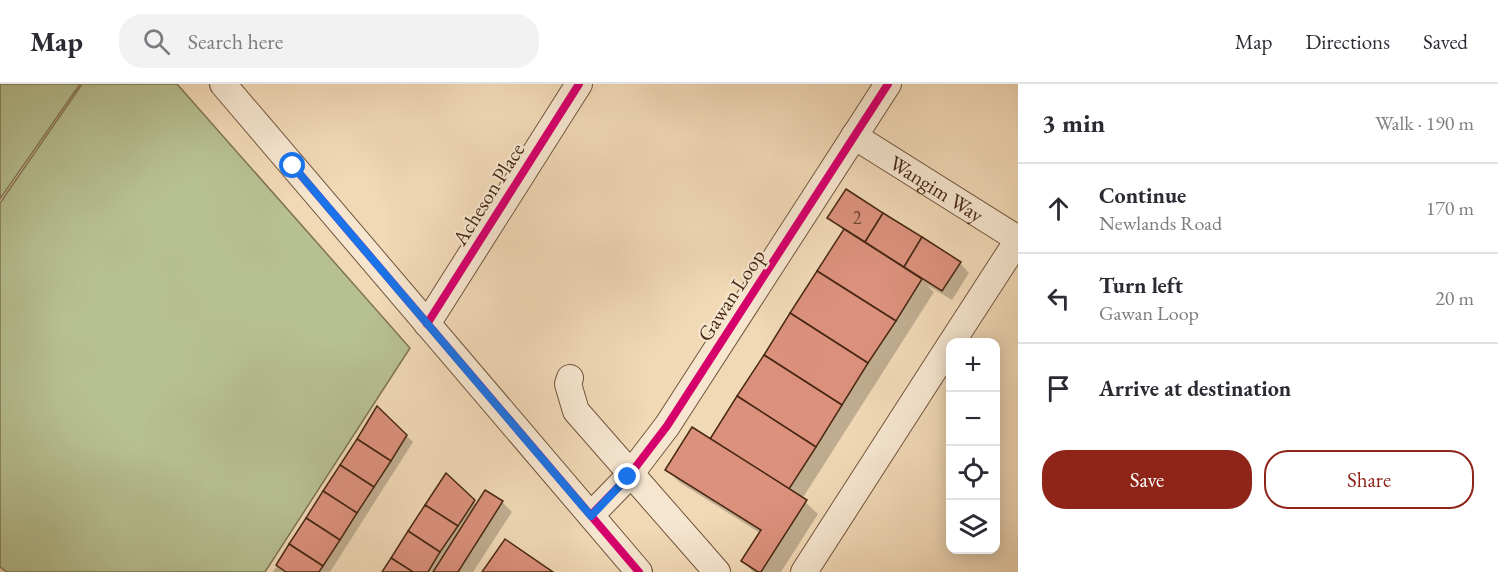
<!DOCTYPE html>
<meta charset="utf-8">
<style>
:root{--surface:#fff;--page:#f2f2f3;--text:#2b2b33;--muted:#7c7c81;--line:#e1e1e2;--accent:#8f2418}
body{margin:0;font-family:"EB Garamond",serif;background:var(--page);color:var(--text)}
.controls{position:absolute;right:18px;bottom:18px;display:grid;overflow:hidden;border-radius:12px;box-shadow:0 3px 15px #0003}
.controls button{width:54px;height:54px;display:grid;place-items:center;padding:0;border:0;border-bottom:2px solid var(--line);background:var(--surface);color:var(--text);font:30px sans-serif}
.stop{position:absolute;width:18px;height:18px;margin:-14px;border:4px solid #1a73e8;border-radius:50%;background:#fff}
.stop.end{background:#1a73e8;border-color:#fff;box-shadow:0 2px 6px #0008}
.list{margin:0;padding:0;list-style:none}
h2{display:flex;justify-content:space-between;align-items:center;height:78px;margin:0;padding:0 24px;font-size:26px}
h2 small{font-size:20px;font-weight:400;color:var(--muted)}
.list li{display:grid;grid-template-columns:39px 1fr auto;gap:18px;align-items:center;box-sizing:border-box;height:90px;padding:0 24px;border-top:2px solid var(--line)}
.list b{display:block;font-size:22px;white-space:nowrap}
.list p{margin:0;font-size:20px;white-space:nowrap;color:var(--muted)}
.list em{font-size:20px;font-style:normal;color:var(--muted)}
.actions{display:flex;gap:12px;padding:18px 24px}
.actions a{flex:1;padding:14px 0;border:2px solid var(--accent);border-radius:24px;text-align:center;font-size:21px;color:var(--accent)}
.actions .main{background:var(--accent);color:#fff}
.icon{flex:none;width:33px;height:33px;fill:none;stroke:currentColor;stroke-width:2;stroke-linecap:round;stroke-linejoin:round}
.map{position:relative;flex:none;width:1018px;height:488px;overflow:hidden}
header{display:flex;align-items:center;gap:36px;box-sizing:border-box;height:84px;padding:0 30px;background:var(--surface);border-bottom:2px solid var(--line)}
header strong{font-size:28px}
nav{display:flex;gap:33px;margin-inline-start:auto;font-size:21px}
.search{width:420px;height:54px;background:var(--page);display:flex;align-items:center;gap:15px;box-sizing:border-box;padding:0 21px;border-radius:24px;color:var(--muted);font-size:22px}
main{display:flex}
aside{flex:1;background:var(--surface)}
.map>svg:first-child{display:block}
.green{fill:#b7c091;stroke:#7f7452;stroke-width:1.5}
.shadow{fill:#0003}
.building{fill:#dc917c;stroke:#472813;stroke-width:1.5}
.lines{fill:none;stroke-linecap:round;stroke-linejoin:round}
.minor-casing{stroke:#72543c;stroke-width:28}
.minor{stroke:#f6e6d0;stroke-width:26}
.cycleway-casing{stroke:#f6e6d0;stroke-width:11}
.cycleway{stroke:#d6006c;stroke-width:8}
.route{stroke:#1a73e8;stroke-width:8}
.labels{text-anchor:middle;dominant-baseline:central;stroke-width:4.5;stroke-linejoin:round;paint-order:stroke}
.number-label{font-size:18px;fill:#6c422d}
.street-label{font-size:21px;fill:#472813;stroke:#f6e6d0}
</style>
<header>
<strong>Map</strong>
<div class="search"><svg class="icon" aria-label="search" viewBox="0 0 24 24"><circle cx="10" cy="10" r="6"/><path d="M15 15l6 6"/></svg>Search here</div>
<nav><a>Map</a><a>Directions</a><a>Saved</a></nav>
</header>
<main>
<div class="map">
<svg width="1018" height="488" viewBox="0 0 1018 488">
<rect width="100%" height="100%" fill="#f1d9b6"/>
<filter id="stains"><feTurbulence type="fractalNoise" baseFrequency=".00333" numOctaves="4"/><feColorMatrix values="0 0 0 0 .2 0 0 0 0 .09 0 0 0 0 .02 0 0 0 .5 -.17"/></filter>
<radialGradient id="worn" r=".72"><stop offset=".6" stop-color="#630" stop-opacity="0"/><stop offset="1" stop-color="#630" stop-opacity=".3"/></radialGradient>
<!-- green -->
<g class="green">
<polygon points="0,0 80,0 0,115"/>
<polygon points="82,0 177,0 410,264 265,488 7,488 0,483 0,119"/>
</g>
<!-- shadow -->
<g class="shadow">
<polygon points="829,134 960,179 969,189 952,216 927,201 934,208 802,415 818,430 781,488 753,488 743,477 760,449 679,398 667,385 711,357 844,147"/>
<polygon points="378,324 413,358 330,488 273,488"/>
<polygon points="447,391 477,421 486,408 502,418 512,428 473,488 384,488"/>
</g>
<!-- building -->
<g class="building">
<polygon points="846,105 883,129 865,158 827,134"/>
<polygon points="883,129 922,153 904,183 865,158"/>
<polygon points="844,145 922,195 896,237 817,187"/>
<polygon points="922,153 961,178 942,207 904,183"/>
<polygon points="817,187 896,237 868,279 790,229"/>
<polygon points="790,229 868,279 842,321 764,271"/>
<polygon points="764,271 842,321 816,363 737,312"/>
<polygon points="737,312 816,363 789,405 710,355"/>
<polygon points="377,322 407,351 391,377 357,355"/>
<polygon points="692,343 807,416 761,488 758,488 741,477 761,446 665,386"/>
<polygon points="357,355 391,377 374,403 340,381"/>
<polygon points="340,381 374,403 357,429 323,407"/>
<polygon points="446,389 475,416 458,442 425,421"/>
<polygon points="485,406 503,417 458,488 433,488"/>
<polygon points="323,407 357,429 340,456 306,434"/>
<polygon points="425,421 458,442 440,468 408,447"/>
<polygon points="306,434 340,456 323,482 289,460"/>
<polygon points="408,447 440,468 428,488 413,488 391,474"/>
<polygon points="505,455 553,488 482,488"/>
<polygon points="289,460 323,482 319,488 286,488 276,481"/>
<polygon points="391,474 413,488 382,488"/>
</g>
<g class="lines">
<defs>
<g id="minor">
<polyline points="223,0 639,488"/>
<path id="s1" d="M854,52L1018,155"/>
<polyline points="427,240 579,0"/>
<polyline points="952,258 1018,156"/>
<polyline points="570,294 568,300 576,327 717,488"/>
<polyline points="591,431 628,393 667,342 888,0"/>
<polyline points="804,488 950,261"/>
</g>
</defs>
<!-- minor casing -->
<use href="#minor" class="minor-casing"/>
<!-- minor -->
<use href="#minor" class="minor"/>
<defs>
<g id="cycleway">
<polyline points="293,82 639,488"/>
<polyline points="427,240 579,0"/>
<polyline points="591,431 628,393 667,342 888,0"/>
</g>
</defs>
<!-- cycleway casing -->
<use href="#cycleway" class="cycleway-casing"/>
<!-- cycleway -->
<use href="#cycleway" class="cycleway"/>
</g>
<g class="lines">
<!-- route -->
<polyline class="route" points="293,82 591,432 628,393"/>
</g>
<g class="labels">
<!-- number labels -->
<g class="number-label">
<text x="857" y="133">2</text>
</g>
<!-- street labels -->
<g class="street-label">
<text stroke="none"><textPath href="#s1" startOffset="98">Wangim Way</textPath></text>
<text transform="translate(488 110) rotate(-58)">Acheson Place</text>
<text transform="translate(731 211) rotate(-57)">Gawan Loop</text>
</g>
</g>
<rect width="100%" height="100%" filter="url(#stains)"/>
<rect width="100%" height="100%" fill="url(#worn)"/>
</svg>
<div class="controls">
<button>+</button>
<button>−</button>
<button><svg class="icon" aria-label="locate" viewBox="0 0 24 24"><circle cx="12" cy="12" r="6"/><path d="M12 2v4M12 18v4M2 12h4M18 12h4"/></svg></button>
<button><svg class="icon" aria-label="layers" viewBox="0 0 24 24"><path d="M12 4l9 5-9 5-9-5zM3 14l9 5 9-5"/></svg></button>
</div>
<div class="stop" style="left:293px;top:82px"></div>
<div class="stop end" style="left:628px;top:393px"></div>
</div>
<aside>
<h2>3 min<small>Walk · 190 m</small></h2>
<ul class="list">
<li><svg class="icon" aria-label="ahead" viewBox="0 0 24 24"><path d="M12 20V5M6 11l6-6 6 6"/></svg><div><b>Continue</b><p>Newlands Road</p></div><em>170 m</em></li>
<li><svg class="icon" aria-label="left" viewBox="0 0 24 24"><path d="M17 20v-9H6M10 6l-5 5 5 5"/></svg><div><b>Turn left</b><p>Gawan Loop</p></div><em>20 m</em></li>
<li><svg class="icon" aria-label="arrive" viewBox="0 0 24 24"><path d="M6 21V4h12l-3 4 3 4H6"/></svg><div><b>Arrive at destination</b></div></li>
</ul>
<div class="actions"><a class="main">Save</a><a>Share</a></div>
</aside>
</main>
